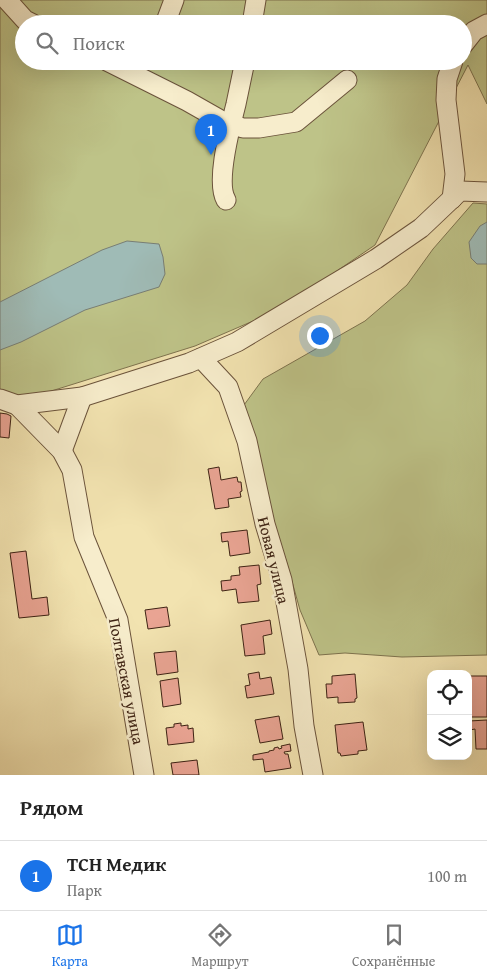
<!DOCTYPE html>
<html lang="ru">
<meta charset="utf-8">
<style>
:root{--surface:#fff;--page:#f6f6f6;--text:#222;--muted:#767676;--line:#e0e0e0;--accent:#1a73e8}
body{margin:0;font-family:"Gentium Book Plus",serif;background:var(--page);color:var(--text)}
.controls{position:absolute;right:15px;bottom:15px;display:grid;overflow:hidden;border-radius:10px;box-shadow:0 5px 20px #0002}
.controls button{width:45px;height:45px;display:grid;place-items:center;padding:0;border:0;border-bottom:1px solid var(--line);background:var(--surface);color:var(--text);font:25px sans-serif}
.you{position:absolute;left:319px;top:335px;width:18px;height:18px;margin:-12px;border:4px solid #fff;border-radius:50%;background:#1a73e8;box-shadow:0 0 0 8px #1a73e833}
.badge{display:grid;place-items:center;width:32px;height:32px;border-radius:50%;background:var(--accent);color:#fff;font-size:16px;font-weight:700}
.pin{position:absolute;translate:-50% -41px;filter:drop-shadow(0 1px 2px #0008)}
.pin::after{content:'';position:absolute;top:26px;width:18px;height:15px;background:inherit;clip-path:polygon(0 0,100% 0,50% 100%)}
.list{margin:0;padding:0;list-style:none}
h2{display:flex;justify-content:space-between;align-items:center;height:65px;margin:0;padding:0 20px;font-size:21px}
h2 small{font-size:16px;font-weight:400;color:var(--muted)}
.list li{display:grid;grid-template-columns:32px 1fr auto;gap:15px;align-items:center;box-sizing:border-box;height:70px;padding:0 20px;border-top:1px solid var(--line)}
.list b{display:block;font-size:19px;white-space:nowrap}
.list p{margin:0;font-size:16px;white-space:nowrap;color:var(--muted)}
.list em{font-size:16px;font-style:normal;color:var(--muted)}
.icon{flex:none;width:28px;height:28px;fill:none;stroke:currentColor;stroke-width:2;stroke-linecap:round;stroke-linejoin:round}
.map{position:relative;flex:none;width:487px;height:775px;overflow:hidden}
.search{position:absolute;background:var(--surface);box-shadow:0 5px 20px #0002;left:15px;right:15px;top:15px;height:55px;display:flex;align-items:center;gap:12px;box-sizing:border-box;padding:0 18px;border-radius:28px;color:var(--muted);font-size:19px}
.sheet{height:135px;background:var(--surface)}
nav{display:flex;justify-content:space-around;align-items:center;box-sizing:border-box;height:70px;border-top:1px solid var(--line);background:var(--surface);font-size:14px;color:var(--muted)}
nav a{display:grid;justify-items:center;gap:2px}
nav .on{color:var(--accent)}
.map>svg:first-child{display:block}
.green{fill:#bec388;stroke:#7e734e;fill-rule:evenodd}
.water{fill:#9fbbb6;stroke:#787e75}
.building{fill:#e9a493;stroke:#3e2314}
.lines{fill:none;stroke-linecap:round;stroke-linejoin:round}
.minor-casing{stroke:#6b533b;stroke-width:21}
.minor{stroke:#f7edcc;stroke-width:19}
.labels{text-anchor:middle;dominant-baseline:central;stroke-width:5;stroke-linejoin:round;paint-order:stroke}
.street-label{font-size:16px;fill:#3e2314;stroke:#f7edcc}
</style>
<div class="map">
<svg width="487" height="775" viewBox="0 0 487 775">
<rect width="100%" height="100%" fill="#f2e3b0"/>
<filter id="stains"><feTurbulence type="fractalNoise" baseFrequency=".004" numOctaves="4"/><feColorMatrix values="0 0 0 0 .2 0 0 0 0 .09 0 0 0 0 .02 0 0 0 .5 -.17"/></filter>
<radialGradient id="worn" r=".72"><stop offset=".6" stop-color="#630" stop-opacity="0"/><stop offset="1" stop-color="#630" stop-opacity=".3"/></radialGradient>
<!-- green -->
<g class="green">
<path d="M0,0H487V104L468,65L375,245L281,309L195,346L29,398L0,396ZM24,24H463V61H24Z"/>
<polygon points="473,203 487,204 487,655 402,657 345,653 319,655 300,610 286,560 262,489 244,405 263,379 365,321 407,285 433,249"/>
</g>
<!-- water -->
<g class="water">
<polygon points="487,222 487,264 477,264 471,258 469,242 480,226"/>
<polygon points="127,241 159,244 163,257 165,274 159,287 85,310 21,342 0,350 0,302 102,250"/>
</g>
<!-- building -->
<g class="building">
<polygon points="0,413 7,414 11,416 9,438 0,437"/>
<polygon points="219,467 221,480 237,477 238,482 241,482 242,491 240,492 241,497 228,499 229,507 215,509 208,469"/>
<polygon points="247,530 250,553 230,556 228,541 222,542 221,533"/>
<polygon points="26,551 32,599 47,597 49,615 19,618 10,553"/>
<polygon points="259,565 261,584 257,585 259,601 238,603 236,589 222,591 221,581 231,580 231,576 240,575 239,567"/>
<polygon points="167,607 170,626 148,629 145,610"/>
<polygon points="270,620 272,634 263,636 265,654 245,656 241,625"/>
<polygon points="176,651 178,672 157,675 154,653"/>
<polygon points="259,672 260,679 271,677 274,694 247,698 245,686 250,685 248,674"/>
<polygon points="355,674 357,698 355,699 355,702 338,703 338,697 327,698 326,684 332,684 332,676"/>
<rect x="468" y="676" width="19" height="41"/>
<polygon points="178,678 181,704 163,707 160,681"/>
<polygon points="279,716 283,739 260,743 255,720"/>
<polygon points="487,720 487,749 476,749 475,729 470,730 469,721"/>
<polygon points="363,722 367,750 358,751 358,754 341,756 340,753 338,753 335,725"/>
<polygon points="181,723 181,726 188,725 188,729 193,728 194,742 168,745 166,728 174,727 174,724"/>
<polygon points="290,744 291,751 284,752 285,754 288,754 291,768 265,772 263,759 253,760 253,755 269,752 269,751 274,750 274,748 278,747 279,749 282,748 281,746"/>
<polygon points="197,760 199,775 173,775 171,763"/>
</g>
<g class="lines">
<defs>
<g id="minor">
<polyline points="7,0 25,20 33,24"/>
<polyline points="165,24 174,0"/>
<polyline points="252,24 256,0"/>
<polyline points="463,45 474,31 487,24"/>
<polyline points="107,61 187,101 224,122 243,128 259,128 296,122 347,80"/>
<polyline points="452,199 455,174 446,100 447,79 453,61"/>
<path d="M226,200C215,181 231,125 236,104C239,90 242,75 245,61"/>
<polyline points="201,358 228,387 247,441 265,524 282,580 298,669 304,726 313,775"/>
<polyline points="0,399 17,405 82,397 189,363 237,342 376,259 421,228 460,191 487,192"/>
<polyline points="17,405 62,451 72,470 84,537 118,620 144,775"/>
<polyline points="62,451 82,397"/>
</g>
</defs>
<!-- minor casing -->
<use href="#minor" class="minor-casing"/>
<!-- minor -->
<use href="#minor" class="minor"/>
</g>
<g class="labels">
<!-- street labels -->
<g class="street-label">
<text transform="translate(274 560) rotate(76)">Новая улица</text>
<text transform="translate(127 681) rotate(79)">Полтавская улица</text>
</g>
</g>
<rect width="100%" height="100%" filter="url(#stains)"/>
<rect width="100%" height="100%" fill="url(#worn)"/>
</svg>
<div class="controls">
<button><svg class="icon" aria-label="locate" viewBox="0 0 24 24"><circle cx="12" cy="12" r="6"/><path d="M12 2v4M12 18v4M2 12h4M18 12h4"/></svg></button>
<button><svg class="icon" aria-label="layers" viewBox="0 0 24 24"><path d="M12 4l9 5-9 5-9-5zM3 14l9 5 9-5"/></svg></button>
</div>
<div class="you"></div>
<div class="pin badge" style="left:211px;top:155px">1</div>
<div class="search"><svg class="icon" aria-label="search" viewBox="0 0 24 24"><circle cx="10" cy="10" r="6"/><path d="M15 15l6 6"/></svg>Поиск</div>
</div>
<section class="sheet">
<h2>Рядом<small></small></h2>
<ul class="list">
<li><span class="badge">1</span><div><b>ТСН Медик</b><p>Парк</p></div><em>100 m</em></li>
</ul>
</section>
<nav>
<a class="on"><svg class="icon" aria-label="map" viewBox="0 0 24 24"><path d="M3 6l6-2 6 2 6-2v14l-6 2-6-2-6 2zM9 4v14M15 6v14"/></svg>Карта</a>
<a><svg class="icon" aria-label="directions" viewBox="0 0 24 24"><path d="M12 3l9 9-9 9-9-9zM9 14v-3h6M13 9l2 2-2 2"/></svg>Маршрут</a>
<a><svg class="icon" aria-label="saved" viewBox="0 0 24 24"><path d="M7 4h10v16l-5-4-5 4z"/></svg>Сохранённые</a>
</nav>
